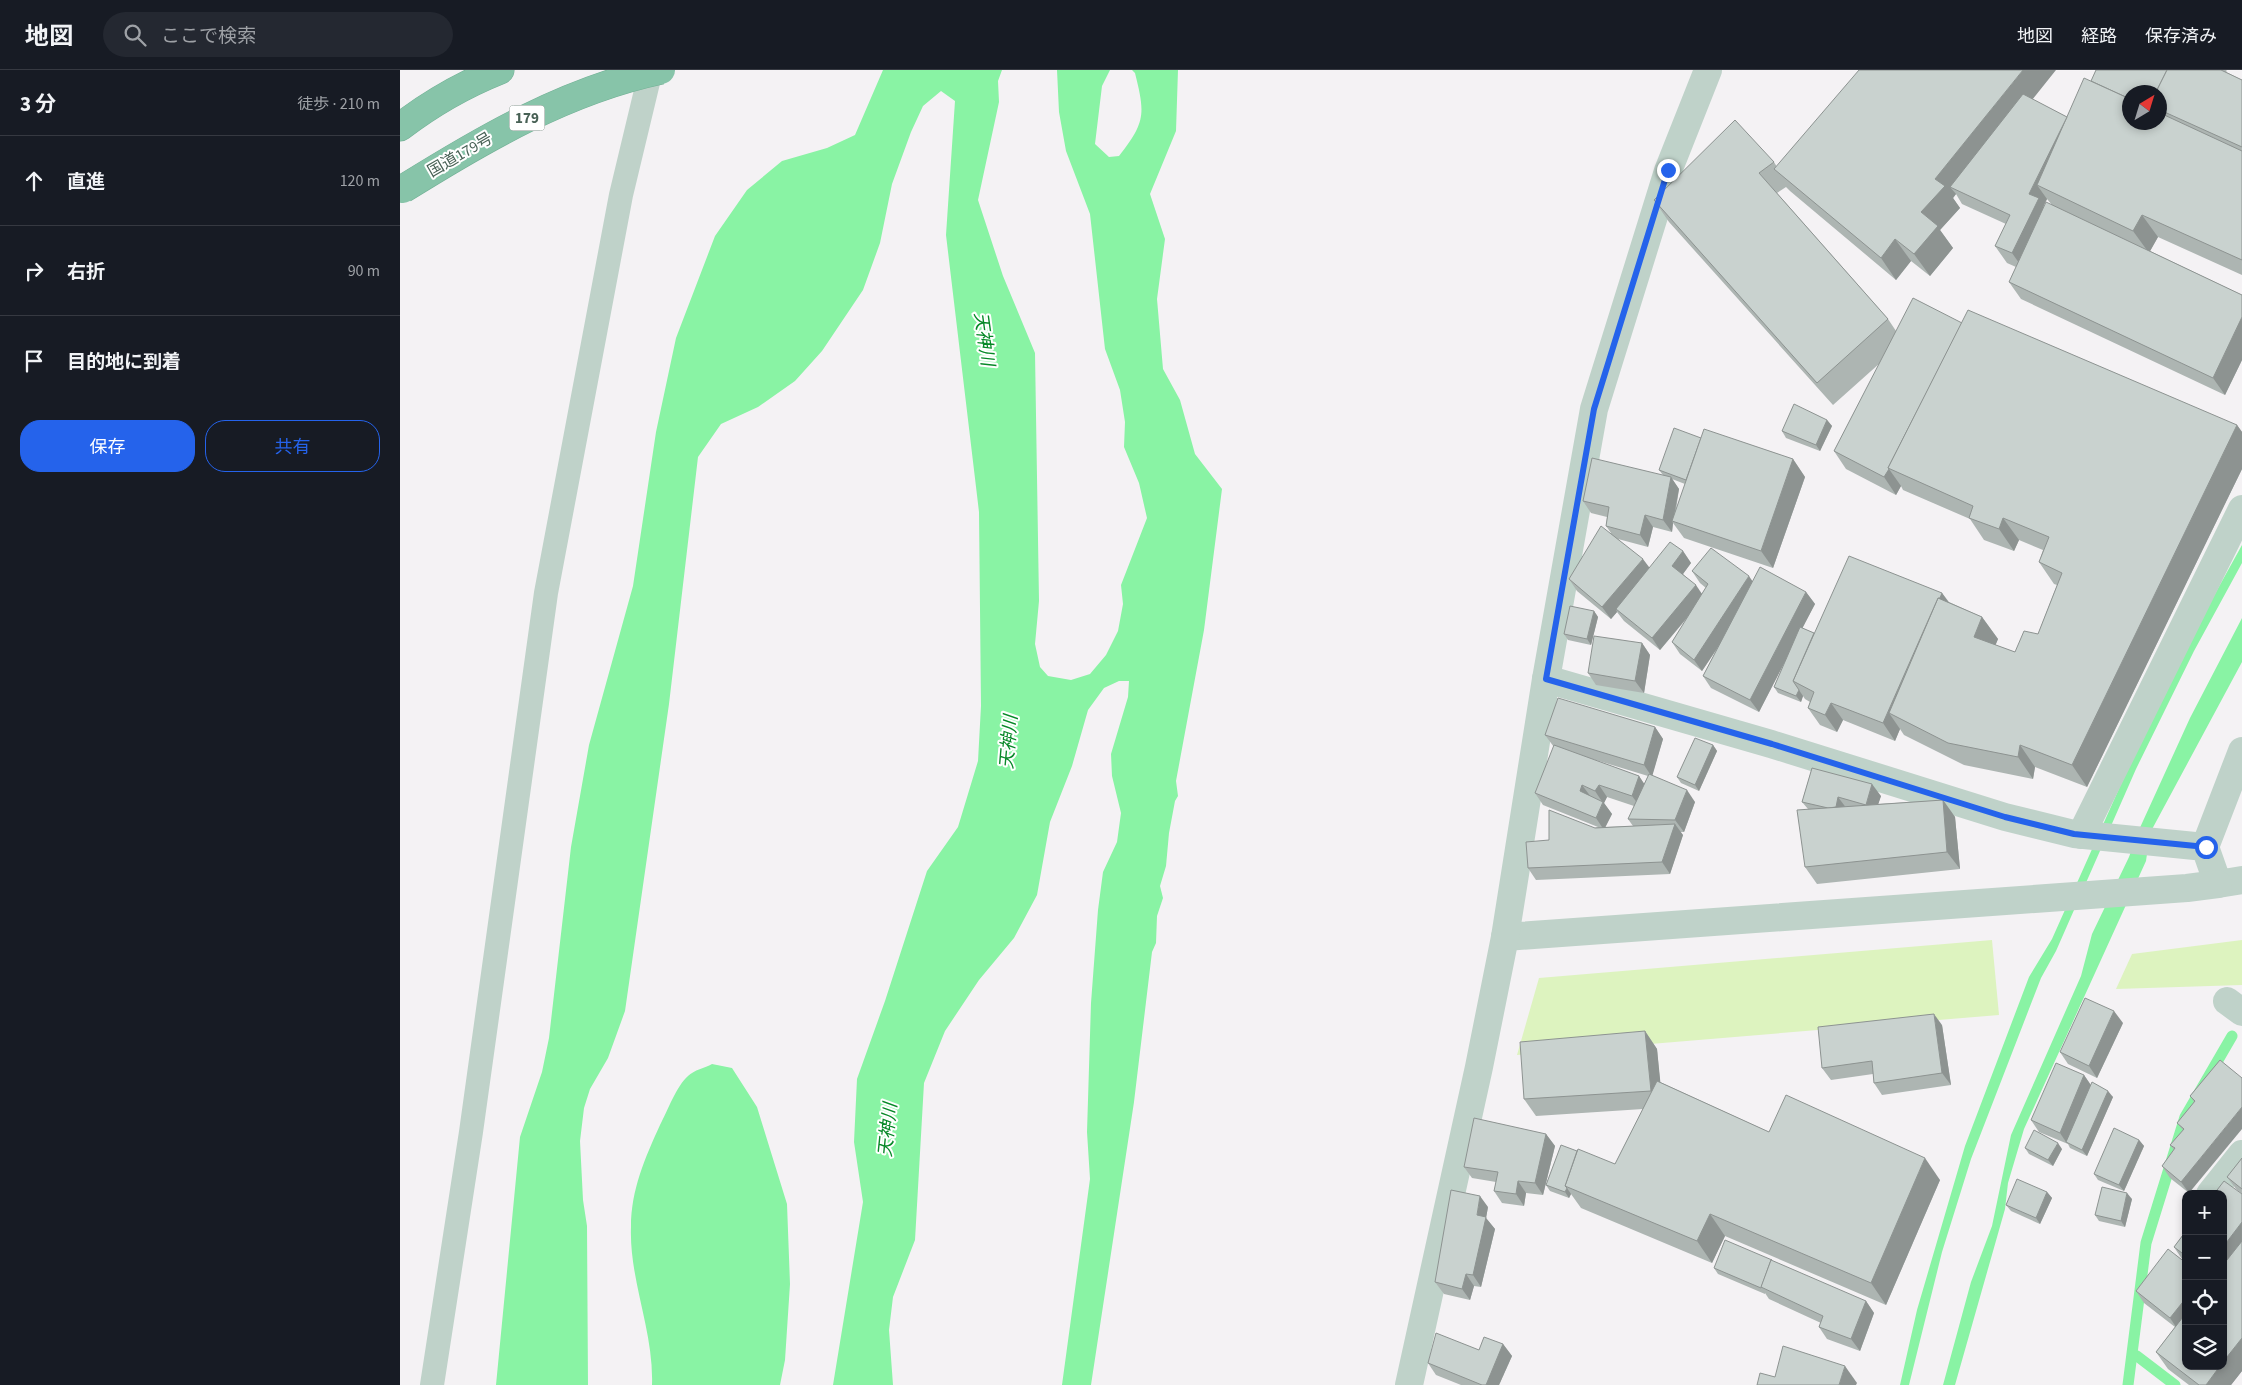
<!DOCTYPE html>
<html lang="ja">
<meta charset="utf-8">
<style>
:root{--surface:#171b24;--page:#242831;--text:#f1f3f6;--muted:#9ea1a6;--line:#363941;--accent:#2563eb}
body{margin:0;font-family:"Source Sans 3","Noto Sans JP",sans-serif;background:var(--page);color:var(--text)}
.controls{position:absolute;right:15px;bottom:15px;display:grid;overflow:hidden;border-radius:10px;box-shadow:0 2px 8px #0003}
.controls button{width:45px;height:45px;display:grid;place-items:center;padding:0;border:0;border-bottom:1px solid var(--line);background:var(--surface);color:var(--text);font:25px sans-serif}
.compass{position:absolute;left:1722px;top:15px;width:45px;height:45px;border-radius:50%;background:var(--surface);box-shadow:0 2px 8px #0003;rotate:38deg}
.stop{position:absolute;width:15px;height:15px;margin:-11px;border:4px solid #2563eb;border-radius:50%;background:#fff}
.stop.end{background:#2563eb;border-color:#fff;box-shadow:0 1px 5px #0008}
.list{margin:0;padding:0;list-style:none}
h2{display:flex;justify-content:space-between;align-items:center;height:65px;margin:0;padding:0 20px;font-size:21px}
h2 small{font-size:16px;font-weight:400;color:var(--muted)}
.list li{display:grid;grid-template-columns:32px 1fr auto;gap:15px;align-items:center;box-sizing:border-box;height:90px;padding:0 20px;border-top:1px solid var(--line)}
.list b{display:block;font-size:19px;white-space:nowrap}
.list em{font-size:16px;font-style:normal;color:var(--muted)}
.actions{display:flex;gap:10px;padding:15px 20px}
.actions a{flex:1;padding:11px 0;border:1px solid var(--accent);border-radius:20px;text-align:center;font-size:18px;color:var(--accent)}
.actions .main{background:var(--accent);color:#fff}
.icon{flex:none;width:28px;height:28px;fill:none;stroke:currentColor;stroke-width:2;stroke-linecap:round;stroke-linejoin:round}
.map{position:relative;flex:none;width:1842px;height:1315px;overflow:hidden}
header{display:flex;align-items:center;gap:30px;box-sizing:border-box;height:70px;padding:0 25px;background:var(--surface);border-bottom:1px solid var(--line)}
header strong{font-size:24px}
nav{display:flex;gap:28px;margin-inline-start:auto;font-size:18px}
.search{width:350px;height:45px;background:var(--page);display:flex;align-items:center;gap:12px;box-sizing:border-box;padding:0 18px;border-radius:28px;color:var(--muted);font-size:19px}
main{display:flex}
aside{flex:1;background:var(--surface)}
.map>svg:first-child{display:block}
.green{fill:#ddf3bf}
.water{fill:#89f3a4}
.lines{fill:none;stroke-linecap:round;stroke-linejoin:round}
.stream{stroke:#89f3a4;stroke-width:11}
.highway-casing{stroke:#72b095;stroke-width:29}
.lane{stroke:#bfd2c9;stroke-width:24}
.street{stroke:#bfd2c9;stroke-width:28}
.highway{stroke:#87c4a9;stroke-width:28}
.highway-bridge-casing{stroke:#72b095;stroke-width:29;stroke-linecap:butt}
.highway-bridge{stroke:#87c4a9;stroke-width:28}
.wall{fill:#adb5b2;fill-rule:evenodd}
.shaded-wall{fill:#8d9391}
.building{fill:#c9d2cf;stroke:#8d9391}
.route{stroke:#2563eb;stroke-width:6}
.labels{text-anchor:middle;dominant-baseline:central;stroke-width:4;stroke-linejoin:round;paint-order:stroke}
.shield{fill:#fff;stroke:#7f9088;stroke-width:1}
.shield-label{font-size:15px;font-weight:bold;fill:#486155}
.street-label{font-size:16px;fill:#486155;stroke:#fff}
.water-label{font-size:18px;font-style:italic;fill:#068827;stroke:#fff}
</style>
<header>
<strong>地図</strong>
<div class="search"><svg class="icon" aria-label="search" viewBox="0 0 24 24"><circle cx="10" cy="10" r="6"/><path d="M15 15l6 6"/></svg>ここで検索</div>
<nav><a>地図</a><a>経路</a><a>保存済み</a></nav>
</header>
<main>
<aside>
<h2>3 分<small>徒歩 · 210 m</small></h2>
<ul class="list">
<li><svg class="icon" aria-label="ahead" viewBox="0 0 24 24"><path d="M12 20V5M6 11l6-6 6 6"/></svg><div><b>直進</b></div><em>120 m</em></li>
<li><svg class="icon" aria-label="right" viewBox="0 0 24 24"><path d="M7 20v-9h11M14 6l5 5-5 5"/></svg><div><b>右折</b></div><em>90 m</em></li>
<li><svg class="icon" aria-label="arrive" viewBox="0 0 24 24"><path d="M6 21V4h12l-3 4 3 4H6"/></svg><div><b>目的地に到着</b></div></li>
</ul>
<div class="actions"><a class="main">保存</a><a>共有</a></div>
</aside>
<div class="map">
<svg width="1842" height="1315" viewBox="0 0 1842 1315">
<rect width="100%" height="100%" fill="#f4f2f4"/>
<!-- green -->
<g class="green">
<polygon points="1592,870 1599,945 1117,985 1139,908"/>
<polygon points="1842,870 1842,915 1716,919 1732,884"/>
</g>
<!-- water -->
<g class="water">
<path d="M483,0H602L598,11L599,32L578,130L603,206L635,283L639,531L635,574L640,597L648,606L671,610L690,604L706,585L718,561L723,534L721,515L747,448L739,413L724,377L725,352L720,320L705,279L690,144L666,81L659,42L657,0H710L702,16L695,74L709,87L719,86C746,52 745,43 735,3L732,0H778L776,61L750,124L765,169L757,229L763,299L780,330L795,384L822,419L804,560L776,711L778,726L775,731L769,763L766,796L760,816L763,828L757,846L756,873L752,882L734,1032L691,1315H662L690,1109L687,1062L691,933L698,840L703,802L717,772L721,743L712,706L711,684L728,627L729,611H719L704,618L688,640L672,696L650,752L637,825L614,868L579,910L545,961L524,1013L515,1170L493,1227L489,1260L493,1315H433L463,1132L454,1072L457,1009L485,931L527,801L558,757L578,691L581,636L579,442L546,165L555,31L541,21L523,36L511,62L492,114L480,173L463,220L422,281L395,311L358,337L321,354L298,387L269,634L225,941L208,988L190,1019L184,1038L180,1071L183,1130L187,1156L188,1315H96L120,1067L142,1002L149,968L171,777L189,675L233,516L256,362L276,268L315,166L347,120L382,91L427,78L455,65Z"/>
<polygon points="1842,475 1842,493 1794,581 1736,699 1656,881 1641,908 1571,1089 1542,1182 1509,1315 1500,1315 1517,1240 1565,1076 1629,907 1652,869 1738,676 1801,549"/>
<polygon points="1842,548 1842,592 1750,763 1746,791 1624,1059 1608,1113 1605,1139 1555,1315 1543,1315 1571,1212 1592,1156 1611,1065 1681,906 1692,864 1729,787 1738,762 1790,648"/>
<path d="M312,994L332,998L357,1037L387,1134L390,1214L385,1290L380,1315H252C254,1261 229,1210 231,1157C231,1120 245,1088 260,1055C267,1042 277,1015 288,1006C294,1000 305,998 312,994Z"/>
</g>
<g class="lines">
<!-- stream -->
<g class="stream">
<polyline points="1737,1286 1775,1315"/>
<polyline points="1728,1315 1746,1173 1785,1047 1832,966"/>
</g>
<defs>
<path id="highway" d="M0,57C30,34 65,14 100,0"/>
</defs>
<!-- highway casing -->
<use href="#highway" class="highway-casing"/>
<!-- lane -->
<polyline class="lane" points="32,1315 71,1062 146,523 221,125 251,0"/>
<!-- street -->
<g class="street">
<polyline points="1146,609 1371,674 1605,747 1674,764 1805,777 1818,814 1842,810"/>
<polyline points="1681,765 1842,439"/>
<polyline points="1805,777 1842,681"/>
<polyline points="1105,867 1787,818 1818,814"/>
<polyline points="1827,931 1842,942"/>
<polyline points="1810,1124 1842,1084"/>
<polyline points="1009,1315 1079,997 1105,867 1146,609 1194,339 1268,101 1308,0"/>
</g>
<!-- highway -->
<use href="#highway" class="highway"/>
<defs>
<path id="highway-bridge" d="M3,119C83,69 167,20 261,0"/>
</defs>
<!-- highway-bridge casing -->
<use href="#highway-bridge" class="highway-bridge-casing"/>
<!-- highway-bridge -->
<use href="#highway-bridge" class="highway-bridge"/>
</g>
<!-- wall -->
<g class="wall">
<path d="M1696,0H1826L1827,1L1826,2L1842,10V205L1758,167L1750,181L1842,225V290L1825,325L1621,229L1609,212L1616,197L1607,193L1595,176L1606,154L1562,134L1556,124L1553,128L1560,138L1540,160L1553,178L1530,206L1511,191L1496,210L1390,121L1386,117L1377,123L1488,249L1496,261L1562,253L1837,355L1842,362V399L1687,717L1635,697L1633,709L1564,695L1504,665L1500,659L1495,671L1443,650L1437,662L1420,655L1408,638L1410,632L1405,629L1403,626L1401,632L1378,623L1374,617L1387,586L1359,642L1311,618L1303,606L1317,579L1302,601L1280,584L1272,572L1288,547L1260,580L1224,551L1217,542L1211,549L1177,521L1169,509L1211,463L1206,456L1207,447L1191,443L1183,431L1263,405L1259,400L1301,368L1393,389L1405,407L1373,498L1284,468L1273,453L1272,462L1253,457L1248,477L1218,469L1249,498L1283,481L1291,493L1283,504L1302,524L1306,518L1300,513L1292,501L1352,511L1406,522L1415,534L1402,558L1414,563L1542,523L1549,532L1582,547L1598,569L1595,575L1615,582L1638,564L1657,515L1654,514L1639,492L1643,480L1619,470L1614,481L1584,470L1570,449L1503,420L1501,416L1496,425L1446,399L1434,381L1480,293L1433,335L1269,152L1254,130L1374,92L1377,97L1632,29L1667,47L1691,11ZM1730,22H1760V52ZM1647,129L1652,135H1644ZM1272,409L1285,414L1276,440L1279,419Z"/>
<polygon points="1427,350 1432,356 1420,381 1386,368 1382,361"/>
<polygon points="1194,541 1198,547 1191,575 1168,570 1164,564"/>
<polygon points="1242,573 1250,585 1244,623 1196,615 1188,603"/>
<path d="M1255,657L1263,669L1252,705L1295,732L1284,762H1280L1283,765L1270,804L1136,810L1128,798L1149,770L1198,757L1143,735L1135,723L1154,677L1145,665ZM1189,688L1248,706L1244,714L1239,706ZM1207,727L1234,736L1228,749L1233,756L1205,757L1212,744L1204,733Z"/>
<polygon points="1313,675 1317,681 1299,721 1281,713 1277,707"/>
<polygon points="1412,698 1481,726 1478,734 1543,730 1555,747 1560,799 1417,814 1405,797 1408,739 1402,732"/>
<polygon points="1723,953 1697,1008 1668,994 1660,982"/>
<polygon points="1542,955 1551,1015 1482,1025 1474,1013 1473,1004 1431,1010 1422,998"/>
<polygon points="1245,961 1257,979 1260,1012 1369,1062 1540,1110 1486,1235 1325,1166 1312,1193 1181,1138 1171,1124 1169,1128 1150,1121 1146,1115 1177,1081 1215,1094 1243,1039 1136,1046 1124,1029"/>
<polygon points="1820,990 1789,1123 1770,1108 1762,1096 1774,1080 1770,1075 1783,1060 1777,1053 1794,1032 1790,1026"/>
<polygon points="1684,1005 1691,1015 1713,1027 1687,1086 1670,1078 1668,1074 1639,1062 1631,1050"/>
<polygon points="1146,1064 1155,1076 1143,1125 1126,1123 1124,1136 1102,1133 1094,1121 1096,1112 1072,1108 1064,1097"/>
<polygon points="1739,1070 1744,1076 1724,1121 1698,1110 1694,1104"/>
<polygon points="1625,1078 1662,1079 1653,1096 1629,1084"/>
<polygon points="1842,1088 1842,1124 1836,1119 1827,1107"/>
<polygon points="1647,1122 1652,1128 1640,1154 1611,1141 1606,1135"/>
<polygon points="1842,1124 1842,1301 1831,1315 1789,1315 1768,1299 1756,1282 1775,1257 1744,1233 1736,1221 1786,1193 1786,1296"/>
<polygon points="1732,1129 1725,1157 1699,1151 1695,1145"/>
<polygon points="1088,1137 1086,1148 1095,1159 1081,1217 1074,1216 1070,1230 1044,1224 1035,1212"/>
<polygon points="1786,1161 1786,1191 1782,1189 1774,1177"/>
<polygon points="1314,1198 1466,1231 1474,1243 1460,1281 1427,1269 1419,1257 1421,1253 1369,1229 1365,1223 1365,1224 1318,1204"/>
<polygon points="1103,1274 1112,1286 1099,1315 1061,1315 1036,1305 1028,1293"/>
</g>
<!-- shaded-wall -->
<g class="shaded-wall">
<polygon points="1623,0 1656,0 1559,121 1550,117 1556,124 1553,128 1560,138 1540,160 1553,178 1530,206 1514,184 1521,142 1535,109"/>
<polygon points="1667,47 1637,115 1647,129 1644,135 1624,200 1612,183 1629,124"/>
<polygon points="1742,145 1758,167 1749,183 1733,161"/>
<polygon points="1495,169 1511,191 1496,210 1481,188"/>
<polygon points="1842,247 1842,290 1825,325 1813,308"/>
<polygon points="1427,350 1432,356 1420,381 1416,375"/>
<polygon points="1837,355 1842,362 1842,399 1687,717 1672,695"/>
<polygon points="1393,389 1405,407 1373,498 1361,481"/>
<polygon points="1489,399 1501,416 1496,425 1484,407"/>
<polygon points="1271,407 1279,419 1273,451 1272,451 1273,453 1272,462 1263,450"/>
<polygon points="1245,445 1253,457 1248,477 1240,465"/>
<polygon points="1603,448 1619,470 1614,481 1599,459"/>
<polygon points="1283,481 1291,493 1280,508 1272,496"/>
<polygon points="1243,489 1252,501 1216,539 1217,542 1211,549 1202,537"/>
<polygon points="1349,506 1357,518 1302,601 1294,590"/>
<polygon points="1296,515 1304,527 1260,580 1252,568"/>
<polygon points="1406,522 1415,534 1359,642 1350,630"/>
<polygon points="1542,523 1554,540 1489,643 1500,659 1495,671 1483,653"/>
<polygon points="1194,541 1198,547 1191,575 1187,569"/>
<polygon points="1582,547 1598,569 1590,589 1574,567"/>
<polygon points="1242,573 1250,585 1244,623 1235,611"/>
<polygon points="1399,620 1403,626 1401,632 1396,626"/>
<polygon points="1431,633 1443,650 1437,662 1425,645"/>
<polygon points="1255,657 1263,669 1252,707 1244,695"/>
<polygon points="1313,675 1317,681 1299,721 1295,715"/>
<polygon points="1620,675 1635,697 1633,709 1618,687"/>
<polygon points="1239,706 1247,718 1241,738 1232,726"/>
<polygon points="1472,714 1481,726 1474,747 1466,736"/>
<polygon points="1182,715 1191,727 1180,721"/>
<polygon points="1199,715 1207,727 1204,733 1212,744 1204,760 1196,748 1203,733 1195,721"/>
<polygon points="1287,720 1295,732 1284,762 1275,750"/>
<polygon points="1438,727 1447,739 1435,740"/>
<polygon points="1543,730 1555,747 1560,799 1547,782"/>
<polygon points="1275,754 1283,765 1270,804 1262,792"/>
<polygon points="1714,941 1723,953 1697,1008 1689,996"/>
<polygon points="1534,944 1542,955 1551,1015 1542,1003"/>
<polygon points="1245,961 1257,979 1263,1038 1251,1021"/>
<polygon points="1684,1005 1692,1017 1666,1072 1660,1063"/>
<polygon points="1708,1021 1713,1027 1687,1086 1682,1080"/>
<polygon points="1842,1037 1842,1059 1789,1123 1781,1112"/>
<polygon points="1146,1064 1155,1076 1143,1125 1135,1113"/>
<polygon points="1739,1070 1744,1076 1724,1121 1719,1115"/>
<polygon points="1658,1073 1662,1079 1653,1096 1648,1090"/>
<polygon points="1525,1088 1540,1110 1486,1235 1471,1213"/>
<polygon points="1118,1111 1126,1123 1124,1136 1116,1124"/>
<polygon points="1167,1118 1171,1124 1169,1128 1165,1122"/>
<polygon points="1647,1122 1652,1128 1640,1154 1636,1148"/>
<polygon points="1727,1123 1732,1129 1725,1157 1721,1151"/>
<polygon points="1080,1126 1088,1137 1086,1148 1095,1159 1081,1217 1073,1205 1077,1145"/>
<polygon points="1310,1144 1325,1166 1312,1193 1297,1171"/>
<polygon points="1842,1152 1842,1175 1823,1200 1823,1177"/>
<polygon points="1066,1204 1074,1216 1070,1230 1062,1219"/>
<polygon points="1786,1228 1786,1251 1778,1260 1770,1248"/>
<polygon points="1466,1231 1474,1243 1460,1281 1451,1269"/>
<polygon points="1842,1268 1842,1301 1831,1315 1806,1315 1820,1296 1823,1296 1823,1292"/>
<polygon points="1103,1274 1112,1286 1099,1315 1086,1315"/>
<polygon points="1445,1296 1457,1313 1456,1315 1439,1315"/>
</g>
<!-- building -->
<g class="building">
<polygon points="1459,0 1623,0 1535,109 1545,116 1521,142 1538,156 1514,184 1495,169 1481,188 1374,99"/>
<polygon points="1696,0 1767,0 1756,22 1730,22 1730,29 1691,11"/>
<polygon points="1767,0 1821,0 1842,10 1842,77 1760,40 1760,22 1756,22"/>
<polygon points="1684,8 1730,29 1730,52 1760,52 1760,43 1842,81 1842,190 1742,145 1733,161 1637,115"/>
<polygon points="1623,24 1667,47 1629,124 1639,128 1612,183 1595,176 1610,145 1550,117"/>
<polygon points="1335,50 1374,92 1359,103 1488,249 1417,313 1254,130"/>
<polygon points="1646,132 1842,225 1842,247 1813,308 1609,212"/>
<polygon points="1513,228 1562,253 1488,398 1489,399 1484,407 1434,381"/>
<polygon points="1568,240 1837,355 1672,695 1620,675 1618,687 1548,673 1489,643 1538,528 1582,547 1574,567 1615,582 1624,561 1638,564 1662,503 1639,492 1649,467 1603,448 1599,459 1569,448 1573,436 1488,398"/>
<polygon points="1394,334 1427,350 1416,375 1382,361"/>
<polygon points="1274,358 1301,368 1286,410 1259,400"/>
<polygon points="1304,359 1393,389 1361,481 1272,451"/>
<polygon points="1192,388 1271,407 1263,450 1245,445 1240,465 1206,456 1209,437 1183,431"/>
<polygon points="1201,456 1243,489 1202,537 1169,509"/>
<polygon points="1270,472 1283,481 1272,496 1296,515 1252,568 1216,539"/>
<polygon points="1311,478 1349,506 1294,590 1272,572 1308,514 1292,501"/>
<polygon points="1449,486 1542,523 1540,528 1538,528 1483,653 1431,633 1425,645 1408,638 1414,622 1393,611"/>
<polygon points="1360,497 1406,522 1350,630 1303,606"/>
<polygon points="1170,536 1194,541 1187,569 1164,564"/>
<polygon points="1400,557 1414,563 1393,611 1399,620 1396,626 1374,617"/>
<polygon points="1194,566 1242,573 1235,611 1188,603"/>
<polygon points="1158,628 1255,657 1244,695 1145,665"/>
<polygon points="1295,668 1313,675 1295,715 1277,707"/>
<polygon points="1154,675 1239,706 1232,726 1199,715 1195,721 1182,715 1180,721 1203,732 1196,748 1135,723"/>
<polygon points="1412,698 1472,714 1466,735 1438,727 1436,737 1428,738 1402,732"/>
<polygon points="1249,704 1287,720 1275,750 1228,749"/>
<polygon points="1543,730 1547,782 1405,797 1397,740"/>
<polygon points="1149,740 1195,758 1275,754 1262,792 1128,798 1126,772 1149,770"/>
<polygon points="1685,928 1714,941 1689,996 1660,982"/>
<polygon points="1534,944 1542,1003 1474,1013 1472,991 1422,998 1418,957"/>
<polygon points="1245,961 1251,1021 1124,1029 1120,972"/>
<polygon points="1820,990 1842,1008 1842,1037 1781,1112 1762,1096 1775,1078 1770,1075 1784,1059 1777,1053 1795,1031 1790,1026"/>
<polygon points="1656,993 1684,1005 1660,1063 1631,1050"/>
<polygon points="1257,1011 1369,1062 1386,1025 1525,1088 1471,1213 1310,1144 1297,1171 1165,1116 1178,1079 1215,1094"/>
<polygon points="1692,1012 1708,1021 1682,1080 1666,1072"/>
<polygon points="1074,1048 1146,1064 1135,1113 1118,1111 1116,1124 1094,1121 1098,1102 1064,1097"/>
<polygon points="1714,1058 1739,1070 1719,1115 1694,1104"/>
<polygon points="1634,1060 1658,1073 1648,1090 1625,1078"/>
<polygon points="1161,1075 1177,1081 1165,1116 1167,1118 1165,1122 1146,1115"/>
<polygon points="1842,1088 1842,1119 1827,1107"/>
<polygon points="1617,1109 1647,1122 1636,1148 1606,1135"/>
<polygon points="1824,1111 1842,1124 1842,1152 1823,1177 1823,1124 1814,1124"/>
<polygon points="1702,1117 1727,1123 1721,1151 1695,1145"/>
<polygon points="1051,1120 1080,1126 1077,1145 1086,1147 1073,1205 1066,1204 1062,1219 1035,1212"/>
<polygon points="1786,1161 1786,1186 1774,1177"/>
<polygon points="1325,1170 1372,1190 1371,1190 1361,1218 1314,1198"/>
<polygon points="1842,1171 1842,1268 1823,1292 1823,1195"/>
<polygon points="1768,1179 1786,1193 1786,1228 1770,1248 1736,1221"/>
<polygon points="1371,1190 1466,1231 1451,1269 1419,1257 1423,1246 1361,1217"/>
<polygon points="1786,1243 1786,1296 1820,1296 1806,1315 1799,1315 1756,1282"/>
<polygon points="1036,1263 1079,1280 1084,1267 1103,1274 1086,1315 1082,1315 1028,1293"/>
<polygon points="1383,1276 1445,1296 1439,1315 1357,1315 1360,1303 1375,1307"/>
</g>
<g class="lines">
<!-- route -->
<polyline class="route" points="1268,100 1194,339 1146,609 1372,674 1605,747 1674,764 1806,777"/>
</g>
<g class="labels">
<!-- shield labels -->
<rect class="shield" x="109.5" y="35.5" width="35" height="25" rx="4"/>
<g class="shield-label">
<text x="127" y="48">179</text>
</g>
<!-- street labels -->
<g class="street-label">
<text transform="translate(60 85) rotate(-30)">国道179号</text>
</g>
<!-- water labels -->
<g class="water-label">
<text transform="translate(584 269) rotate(82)">天神川</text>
<text transform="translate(609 672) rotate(-85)">天神川</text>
<text transform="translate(488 1060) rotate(-84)">天神川</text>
</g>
</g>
</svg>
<div class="controls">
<button>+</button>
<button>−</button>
<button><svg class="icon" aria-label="locate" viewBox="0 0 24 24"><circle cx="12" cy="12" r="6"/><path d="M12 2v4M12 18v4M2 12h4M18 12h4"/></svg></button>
<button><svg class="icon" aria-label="layers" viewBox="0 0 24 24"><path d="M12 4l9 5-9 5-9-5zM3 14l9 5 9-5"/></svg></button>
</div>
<svg class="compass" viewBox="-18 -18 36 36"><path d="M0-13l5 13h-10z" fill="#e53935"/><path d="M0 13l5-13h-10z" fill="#9ea1a6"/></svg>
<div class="stop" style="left:1806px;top:777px"></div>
<div class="stop end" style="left:1268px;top:100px"></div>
</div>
</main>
